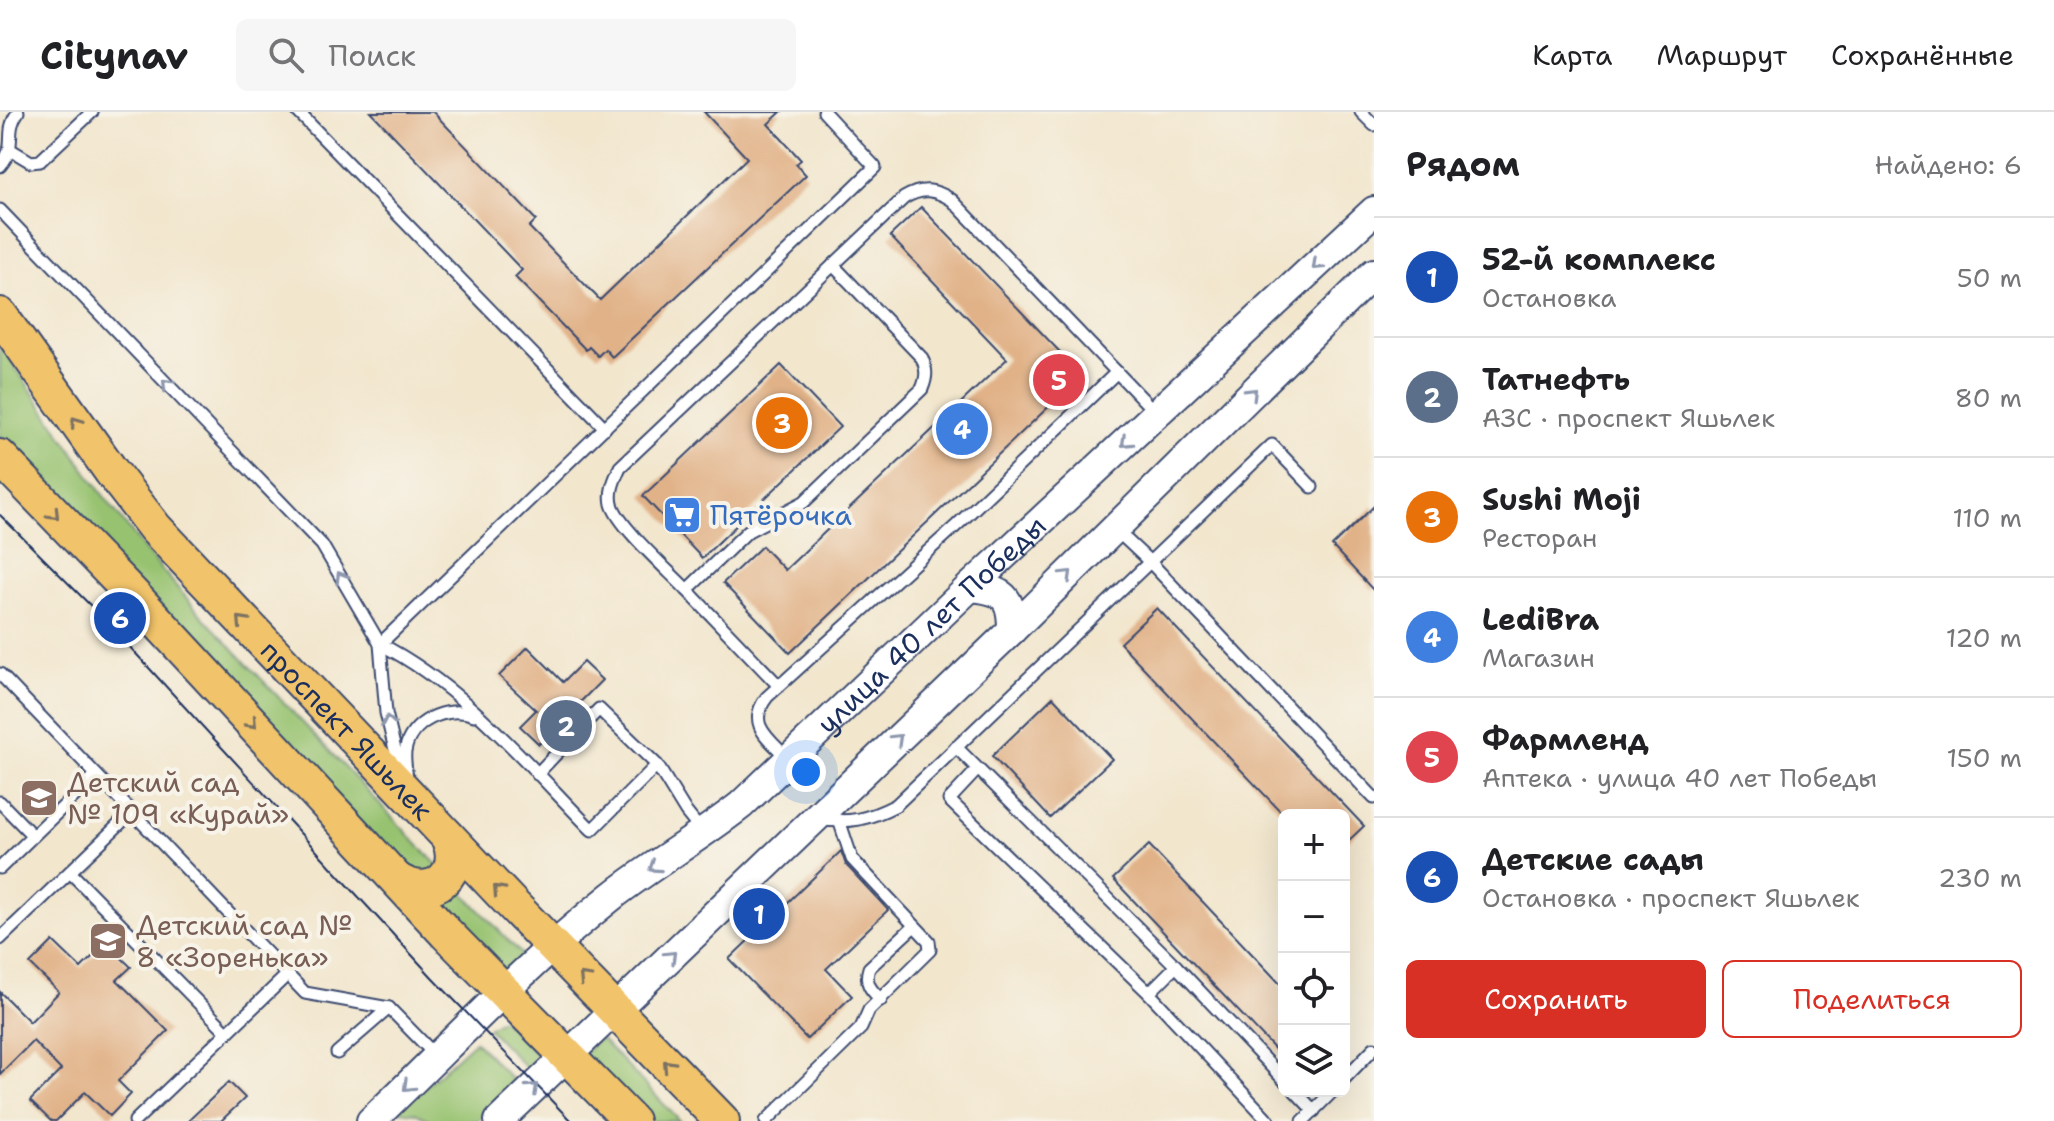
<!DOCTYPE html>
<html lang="ru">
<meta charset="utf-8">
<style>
:root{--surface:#fff;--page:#f6f6f6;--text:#202124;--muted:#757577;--line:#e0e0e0;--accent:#d93025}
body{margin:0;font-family:"Shantell Sans",sans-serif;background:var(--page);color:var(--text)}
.controls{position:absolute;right:24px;bottom:24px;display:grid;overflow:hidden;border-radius:12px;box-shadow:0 8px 32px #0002}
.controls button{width:72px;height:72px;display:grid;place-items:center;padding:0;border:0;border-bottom:2px solid var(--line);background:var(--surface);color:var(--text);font:40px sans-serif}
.you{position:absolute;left:806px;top:660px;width:28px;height:28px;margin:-20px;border:6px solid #fff;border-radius:50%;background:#1a73e8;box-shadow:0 0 0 12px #1a73e833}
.badge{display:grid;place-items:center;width:52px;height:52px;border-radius:50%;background:var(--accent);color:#fff;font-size:26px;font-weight:700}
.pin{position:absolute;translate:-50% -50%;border:4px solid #fff;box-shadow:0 2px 8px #0006}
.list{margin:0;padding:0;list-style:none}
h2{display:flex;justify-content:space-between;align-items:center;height:104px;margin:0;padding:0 32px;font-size:34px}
h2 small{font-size:26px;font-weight:400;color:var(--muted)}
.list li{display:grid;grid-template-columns:52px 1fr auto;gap:24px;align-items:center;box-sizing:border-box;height:120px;padding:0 32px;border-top:2px solid var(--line)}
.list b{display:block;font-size:30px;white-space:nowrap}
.list p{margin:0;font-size:26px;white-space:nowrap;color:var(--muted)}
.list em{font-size:26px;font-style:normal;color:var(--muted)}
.actions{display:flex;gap:16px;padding:24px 32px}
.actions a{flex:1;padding:18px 0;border:2px solid var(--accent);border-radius:12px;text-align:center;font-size:28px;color:var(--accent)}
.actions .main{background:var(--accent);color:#fff}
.icon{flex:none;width:44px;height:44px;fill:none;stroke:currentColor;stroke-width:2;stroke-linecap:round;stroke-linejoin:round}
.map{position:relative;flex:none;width:1374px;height:1009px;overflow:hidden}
header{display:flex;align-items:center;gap:48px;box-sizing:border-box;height:112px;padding:0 40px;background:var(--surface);border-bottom:2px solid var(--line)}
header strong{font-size:38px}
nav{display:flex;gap:44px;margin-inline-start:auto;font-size:28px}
.search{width:560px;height:72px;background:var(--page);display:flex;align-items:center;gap:20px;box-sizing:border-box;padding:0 28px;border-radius:12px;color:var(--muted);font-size:30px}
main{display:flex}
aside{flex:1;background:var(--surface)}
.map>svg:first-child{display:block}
.green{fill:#97c26f;stroke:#597866;stroke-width:2}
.building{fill:#e1b288}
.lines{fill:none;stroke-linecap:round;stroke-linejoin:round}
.service-casing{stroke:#3b4a6f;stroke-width:15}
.tertiary-casing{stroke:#3b4a6f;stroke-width:32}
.primary-casing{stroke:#3b4a6f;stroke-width:38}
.service{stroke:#fff;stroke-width:11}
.tertiary{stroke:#fff;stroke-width:28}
.primary{stroke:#f1c36a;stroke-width:34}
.tram{stroke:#1b2f5e;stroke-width:2}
.oneway{stroke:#8d97ae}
.oneway2{stroke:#7b7263}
.labels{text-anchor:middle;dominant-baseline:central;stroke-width:8;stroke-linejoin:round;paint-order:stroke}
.shop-label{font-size:28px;fill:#366cbe;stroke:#f7f3e8;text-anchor:start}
.street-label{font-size:28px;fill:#1b2f5e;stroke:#f7f3e8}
.education-label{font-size:28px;fill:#785e54;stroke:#f7f3e8;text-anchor:start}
</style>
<header>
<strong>Citynav</strong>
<div class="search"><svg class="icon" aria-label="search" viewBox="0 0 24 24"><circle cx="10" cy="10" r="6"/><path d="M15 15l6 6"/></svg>Поиск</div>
<nav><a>Карта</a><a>Маршрут</a><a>Сохранённые</a></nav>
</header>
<main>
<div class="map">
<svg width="1374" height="1009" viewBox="0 0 1374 1009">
<rect width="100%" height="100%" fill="#f7f3e8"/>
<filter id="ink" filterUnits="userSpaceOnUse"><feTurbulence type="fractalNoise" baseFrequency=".0125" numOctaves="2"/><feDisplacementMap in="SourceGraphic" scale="16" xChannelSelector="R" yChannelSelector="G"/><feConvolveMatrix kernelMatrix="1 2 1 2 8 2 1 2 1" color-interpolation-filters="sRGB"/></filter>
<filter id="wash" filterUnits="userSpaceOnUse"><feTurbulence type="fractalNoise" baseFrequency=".006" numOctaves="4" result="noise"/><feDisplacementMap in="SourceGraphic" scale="32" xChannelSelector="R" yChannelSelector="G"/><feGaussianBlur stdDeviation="1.8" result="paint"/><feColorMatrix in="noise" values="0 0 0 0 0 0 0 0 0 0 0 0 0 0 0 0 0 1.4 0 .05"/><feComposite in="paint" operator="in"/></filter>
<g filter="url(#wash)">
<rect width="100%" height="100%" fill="#f2e6cd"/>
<!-- green -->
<g class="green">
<polygon points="0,233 100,379 145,438 201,503 525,846 506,863 0,337"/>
<polygon points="502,907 541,947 539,953 531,961 488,916"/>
<polygon points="600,926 680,1009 644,1009 581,944"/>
<polygon points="475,929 516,972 477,1009 431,1009 415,1001 398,999"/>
</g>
<g id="blocks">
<!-- building -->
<g class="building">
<polygon points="371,0 433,0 536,108 529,115 600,188 747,46 704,0 781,0 768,12 801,48 796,52 806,63 612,245 605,237 598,244 589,235 586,238 515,165 522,158"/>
<polygon points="921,95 1082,263 790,541 723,471 762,434 785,458 1007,247 890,124"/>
<polygon points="781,253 840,315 702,446 643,384"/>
<polygon points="1374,394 1374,479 1332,434"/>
<polygon points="1157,496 1364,714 1344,733 1344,703 1284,703 1120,531"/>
<polygon points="528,535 563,570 583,550 602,568 539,632 520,614 536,598 499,564"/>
<polygon points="1053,585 1112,647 1050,706 992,644"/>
<polygon points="1149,733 1284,876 1284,947 1113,767"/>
<polygon points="841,739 846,753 888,798 826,857 852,884 807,927 729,847"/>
<polygon points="53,829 81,856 106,831 131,855 117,868 168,919 118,969 131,982 110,1004 85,980 56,1009 51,1009 30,989 61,958 33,929 0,962 0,880 30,910 59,880 30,852"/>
<polygon points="229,970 245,986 221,1009 188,1009"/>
</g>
</g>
</g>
<g filter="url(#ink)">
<use href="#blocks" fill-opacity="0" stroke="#3b4a6f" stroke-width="2"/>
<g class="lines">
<defs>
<g id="service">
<polyline points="298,0 605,316"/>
<polyline points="1361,0 1374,13"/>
<polyline points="11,38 31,50 40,49 92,0"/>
<path d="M0,54C19,32 3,21 18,0"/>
<polyline points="0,98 322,433 380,532 386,601 400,658"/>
<polyline points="1115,417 1151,451 1374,686"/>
<path d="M687,478C669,459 618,414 612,392C609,378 615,367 620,355L904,86C922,75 935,77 952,88L1156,301"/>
<polyline points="380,532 875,55 824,0"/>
<path d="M380,532C463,574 528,653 592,718L657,653"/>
<polyline points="0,562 305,881 389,896 437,945"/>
<path d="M779,574L687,478L748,419L804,390L922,277C927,265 927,258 922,246L833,153"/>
<polyline points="956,635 1176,854"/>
<path d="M789,648C770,627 745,613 767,585L957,413L1117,260"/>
<polyline points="978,657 949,688 1149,881"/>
<polyline points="537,662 599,597 657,653 686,700 702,720"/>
<path d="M407,666C406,658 404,648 405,640C409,610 447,592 474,603"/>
<polyline points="0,690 33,724"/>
<path d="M819,707C849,712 869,707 896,693L1272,333L1312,375"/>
<polyline points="0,756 96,663"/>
<polyline points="70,760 227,920"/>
<polyline points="0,827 132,700"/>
<path d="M881,888C871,878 864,871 869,856L914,814"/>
<polyline points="337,941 389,896"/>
<polyline points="1344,967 1374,936"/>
<polyline points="1295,979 1314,999"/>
<polyline points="135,1009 287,863"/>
<polyline points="766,1009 861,916 869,898 930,838 929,829 852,747 839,708"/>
<polyline points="1269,1009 1149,881 1176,854 1284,968"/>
<polyline points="1303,1009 1333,979"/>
</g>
<g id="tertiary">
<path d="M970,475C1003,478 1012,484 1012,518"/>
<path id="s1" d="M371,1009C450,934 525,853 611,785C653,752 699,726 741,693L970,475L1374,99"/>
<polyline points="499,1009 1012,518 1374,161"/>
</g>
<g id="primary">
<path id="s2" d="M0,203L111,359L155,416L510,790L722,1009"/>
<polyline points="0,345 133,483 446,821 631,1009"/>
<path d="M399,769C434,789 465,761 448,725"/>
</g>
</defs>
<!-- service casing -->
<use href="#service" class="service-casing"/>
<!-- tertiary casing -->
<use href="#tertiary" class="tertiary-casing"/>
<!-- primary casing -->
<use href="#primary" class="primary-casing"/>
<!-- service -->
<use href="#service" class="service"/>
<!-- tertiary -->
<use href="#tertiary" class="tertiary"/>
<!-- primary -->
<use href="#primary" class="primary"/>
<!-- tram -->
<polyline class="tram" points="0,403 106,509 432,865 571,1009"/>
</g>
<!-- one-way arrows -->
<defs><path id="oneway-chevron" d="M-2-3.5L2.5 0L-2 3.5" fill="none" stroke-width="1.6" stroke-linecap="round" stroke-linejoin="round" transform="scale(2)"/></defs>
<g class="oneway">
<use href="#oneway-chevron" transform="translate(1317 153) rotate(137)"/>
<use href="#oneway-chevron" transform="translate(167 272) rotate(-134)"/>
<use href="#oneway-chevron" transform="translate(1252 281) rotate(-45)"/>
<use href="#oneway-chevron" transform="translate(1126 330) rotate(137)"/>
<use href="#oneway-chevron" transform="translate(1067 463) rotate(-44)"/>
<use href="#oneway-chevron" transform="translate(341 465) rotate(-121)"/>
<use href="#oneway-chevron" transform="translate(388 609) rotate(-100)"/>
<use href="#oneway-chevron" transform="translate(897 627) rotate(-44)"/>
<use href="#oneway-chevron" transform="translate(654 755) rotate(146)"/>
<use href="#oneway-chevron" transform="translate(671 844) rotate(-44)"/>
<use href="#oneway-chevron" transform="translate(408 974) rotate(136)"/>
<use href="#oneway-chevron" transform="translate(533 976) rotate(-43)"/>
</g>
<g class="oneway2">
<use href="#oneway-chevron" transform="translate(76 310) rotate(-125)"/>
<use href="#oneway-chevron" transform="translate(54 402) rotate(46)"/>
<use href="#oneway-chevron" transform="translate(242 509) rotate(-133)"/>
<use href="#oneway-chevron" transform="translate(252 611) rotate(47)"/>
<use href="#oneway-chevron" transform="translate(498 778) rotate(-133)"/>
<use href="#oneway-chevron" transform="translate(584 866) rotate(-134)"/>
<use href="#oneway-chevron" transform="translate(668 953) rotate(-133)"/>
</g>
</g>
<!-- icons -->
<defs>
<symbol id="supermarket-square" viewBox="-11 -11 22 22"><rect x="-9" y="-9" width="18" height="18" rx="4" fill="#3f7fe0" stroke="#f7f3e8"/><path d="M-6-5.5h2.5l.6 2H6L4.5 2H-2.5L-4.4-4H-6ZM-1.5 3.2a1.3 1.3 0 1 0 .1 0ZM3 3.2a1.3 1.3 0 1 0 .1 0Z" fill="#fff"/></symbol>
<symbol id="school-square" viewBox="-11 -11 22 22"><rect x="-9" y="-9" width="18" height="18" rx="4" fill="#8d6e63" stroke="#f7f3e8"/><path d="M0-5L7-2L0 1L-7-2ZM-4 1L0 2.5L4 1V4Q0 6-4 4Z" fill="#fff"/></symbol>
</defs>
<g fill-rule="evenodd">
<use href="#supermarket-square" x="660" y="381" width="44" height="44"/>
<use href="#school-square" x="17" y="664" width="44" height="44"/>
<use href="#school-square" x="86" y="807" width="44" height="44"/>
</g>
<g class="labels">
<!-- shop labels -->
<g class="shop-label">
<text x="710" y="403">Пятёрочка</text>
</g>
<!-- street labels -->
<g class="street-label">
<text stroke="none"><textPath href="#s1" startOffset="750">улица 40 лет Победы</textPath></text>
<text stroke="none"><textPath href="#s2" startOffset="542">проспект Яшьлек</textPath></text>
</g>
<!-- education labels -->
<g class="education-label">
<text x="67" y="670">Детский сад<tspan x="67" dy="32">№ 109 «Курай»</tspan></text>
<text x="136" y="813">Детский сад №<tspan x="136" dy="32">8 «Зоренька»</tspan></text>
</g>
</g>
</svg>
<div class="controls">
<button>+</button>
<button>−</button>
<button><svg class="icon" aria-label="locate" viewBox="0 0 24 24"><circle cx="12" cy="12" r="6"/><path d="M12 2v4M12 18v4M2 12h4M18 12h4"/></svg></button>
<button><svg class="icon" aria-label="layers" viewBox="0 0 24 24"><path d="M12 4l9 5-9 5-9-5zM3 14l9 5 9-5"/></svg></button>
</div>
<div class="you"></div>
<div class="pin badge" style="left:759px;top:802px;background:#1a4fb4">1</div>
<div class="pin badge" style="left:566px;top:614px;background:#5c6f8a">2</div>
<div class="pin badge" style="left:782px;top:311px;background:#e8710a">3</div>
<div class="pin badge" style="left:962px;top:317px;background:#3f7fe0">4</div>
<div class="pin badge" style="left:1059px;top:268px;background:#e0444e">5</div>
<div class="pin badge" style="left:120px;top:506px;background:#1a4fb4">6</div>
</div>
<aside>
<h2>Рядом<small>Найдено: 6</small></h2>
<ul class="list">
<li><span class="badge" style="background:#1a4fb4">1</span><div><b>52-й комплекс</b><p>Остановка</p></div><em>50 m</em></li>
<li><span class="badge" style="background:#5c6f8a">2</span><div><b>Татнефть</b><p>АЗС · проспект Яшьлек</p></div><em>80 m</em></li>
<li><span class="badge" style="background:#e8710a">3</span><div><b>Sushi Moji</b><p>Ресторан</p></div><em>110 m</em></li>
<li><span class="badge" style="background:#3f7fe0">4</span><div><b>LediBra</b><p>Магазин</p></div><em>120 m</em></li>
<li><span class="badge" style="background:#e0444e">5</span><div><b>Фармленд</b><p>Аптека · улица 40 лет Победы</p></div><em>150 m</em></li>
<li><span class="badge" style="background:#1a4fb4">6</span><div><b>Детские сады</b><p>Остановка · проспект Яшьлек</p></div><em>230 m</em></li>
</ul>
<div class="actions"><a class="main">Сохранить</a><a>Поделиться</a></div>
</aside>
</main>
